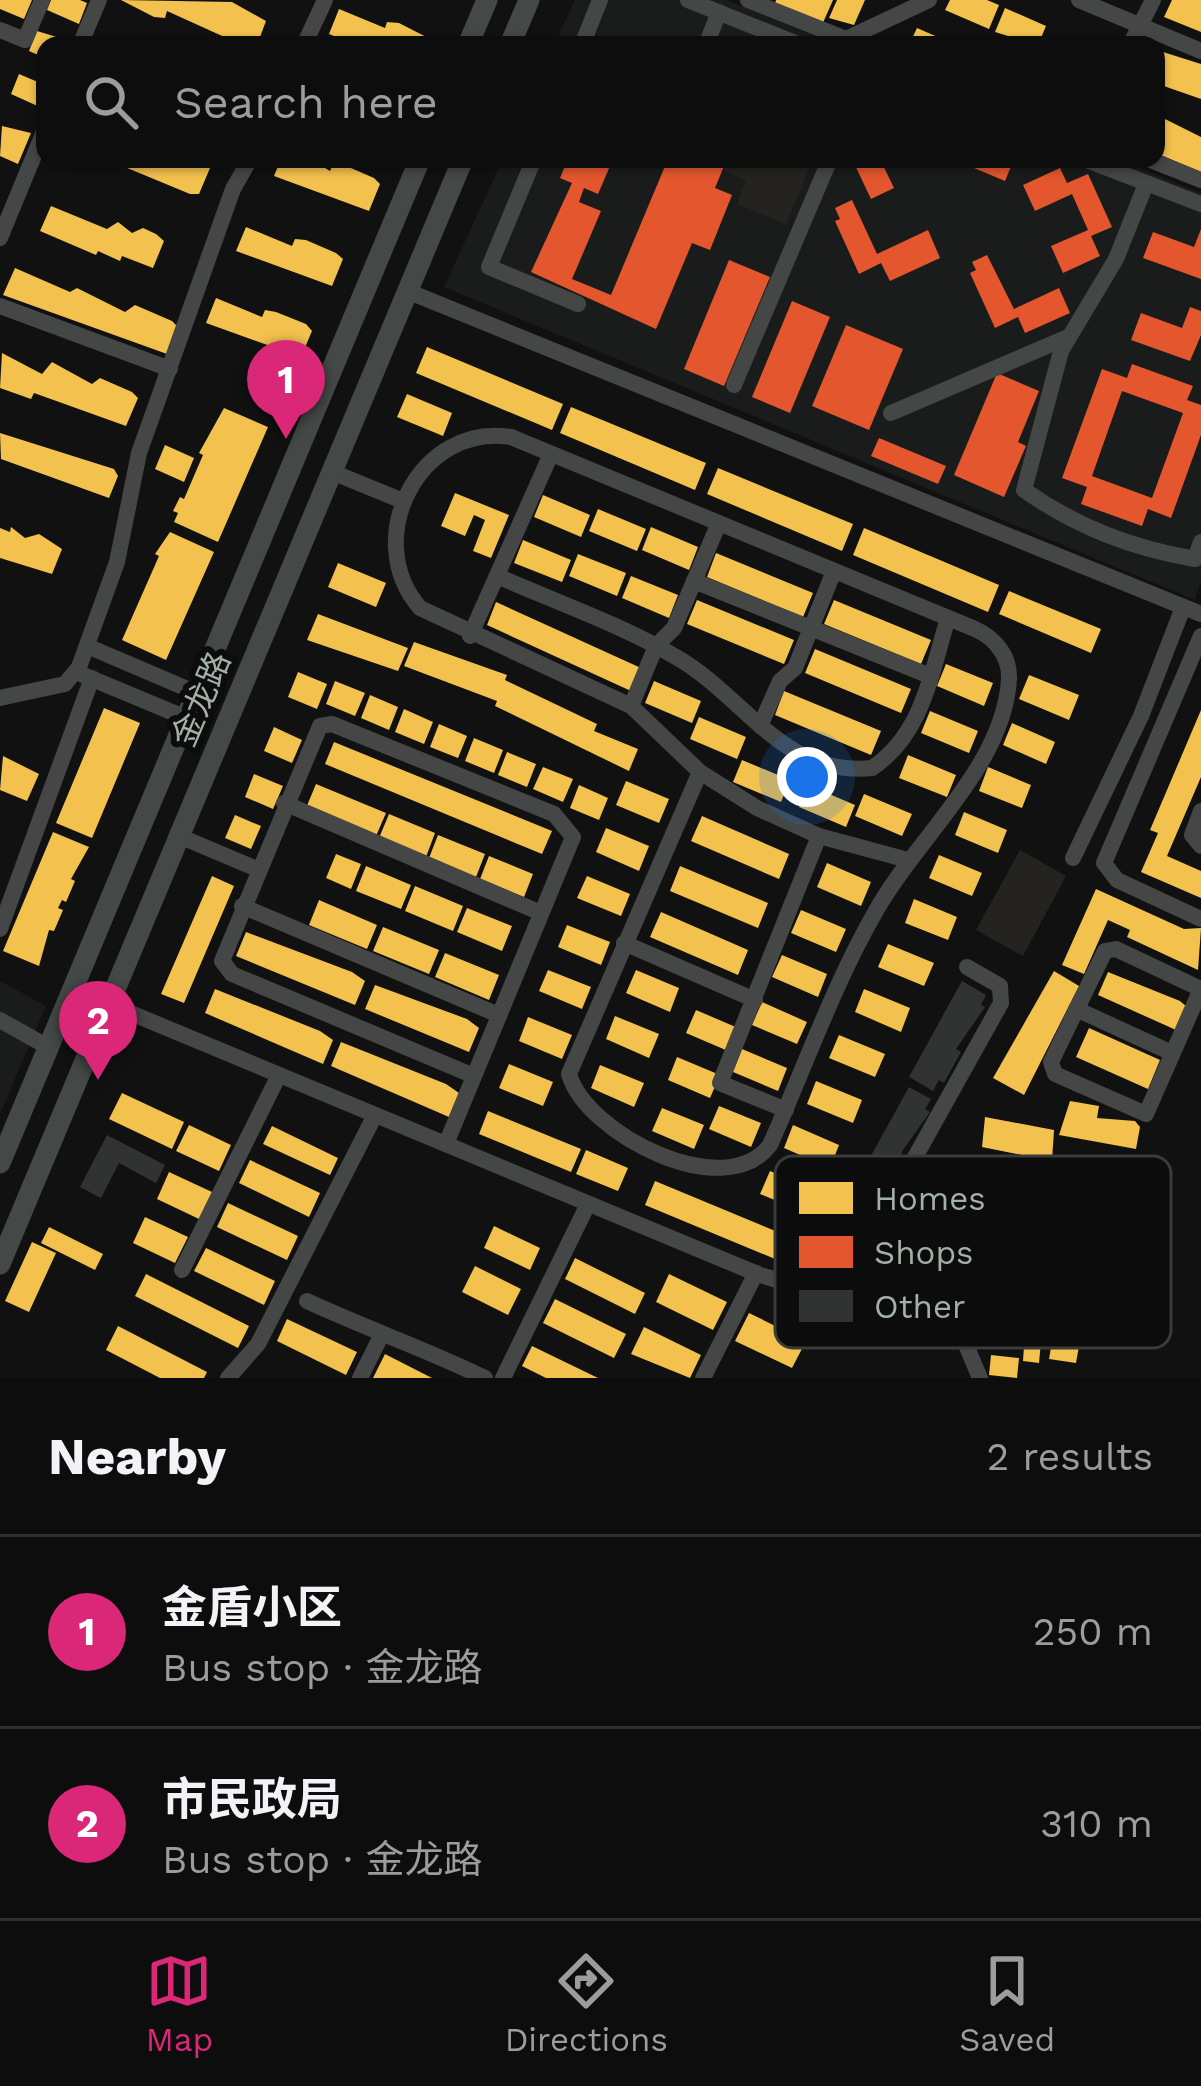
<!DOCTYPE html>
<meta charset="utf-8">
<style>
:root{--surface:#0c0d0c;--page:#1a1b1a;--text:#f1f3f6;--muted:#9a9c9d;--line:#2c2d2d;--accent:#db2777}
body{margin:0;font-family:"Work Sans","Noto Sans SC",sans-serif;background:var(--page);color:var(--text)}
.you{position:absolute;left:807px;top:777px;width:42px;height:42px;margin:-30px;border:9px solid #fff;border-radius:50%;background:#1a73e8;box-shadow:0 0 0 18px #1a73e833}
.badge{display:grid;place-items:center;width:78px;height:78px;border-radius:50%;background:var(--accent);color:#fff;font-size:39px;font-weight:700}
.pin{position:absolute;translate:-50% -99px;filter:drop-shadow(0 3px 6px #0008)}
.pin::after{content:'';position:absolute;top:63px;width:42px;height:36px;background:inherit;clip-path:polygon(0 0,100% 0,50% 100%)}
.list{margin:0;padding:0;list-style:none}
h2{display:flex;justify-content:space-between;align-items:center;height:156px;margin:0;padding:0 48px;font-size:51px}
h2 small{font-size:39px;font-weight:400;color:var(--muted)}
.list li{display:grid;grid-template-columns:78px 1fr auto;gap:36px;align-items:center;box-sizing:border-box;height:192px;padding:0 48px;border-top:3px solid var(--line)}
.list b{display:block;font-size:45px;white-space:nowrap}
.list p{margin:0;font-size:39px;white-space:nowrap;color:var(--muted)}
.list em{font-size:39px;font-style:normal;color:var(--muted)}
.icon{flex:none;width:66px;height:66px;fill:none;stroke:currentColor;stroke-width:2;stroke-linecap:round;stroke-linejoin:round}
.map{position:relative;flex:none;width:1201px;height:1378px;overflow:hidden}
.search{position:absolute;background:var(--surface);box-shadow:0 3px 9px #0004;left:36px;right:36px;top:36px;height:132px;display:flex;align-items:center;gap:30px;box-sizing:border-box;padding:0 42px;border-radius:24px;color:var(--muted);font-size:45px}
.sheet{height:540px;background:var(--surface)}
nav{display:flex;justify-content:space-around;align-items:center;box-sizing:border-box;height:168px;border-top:3px solid var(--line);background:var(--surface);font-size:33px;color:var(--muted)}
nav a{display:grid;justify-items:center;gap:6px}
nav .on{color:var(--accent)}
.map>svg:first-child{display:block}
.built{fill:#1a1c1b}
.green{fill:#25231f}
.homes{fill:#f2c14e}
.shops{fill:#e4572e;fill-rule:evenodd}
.building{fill:#303331}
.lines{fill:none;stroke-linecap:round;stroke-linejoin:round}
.minor{stroke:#444745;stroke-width:16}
.major{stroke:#444846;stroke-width:21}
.labels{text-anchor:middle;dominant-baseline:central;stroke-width:12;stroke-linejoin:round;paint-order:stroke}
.street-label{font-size:33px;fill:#a2b0a6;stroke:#0b0c0b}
.key{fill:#0b0c0b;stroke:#383d3a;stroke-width:3}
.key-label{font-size:33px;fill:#a2b0a6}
</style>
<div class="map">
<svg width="1201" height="1378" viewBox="0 0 1201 1378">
<rect width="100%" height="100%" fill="#101110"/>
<!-- built -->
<g class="built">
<polygon points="575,0 727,0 837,45 554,45"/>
<polygon points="503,159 1117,159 1201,193 1201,581 1195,600 444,287"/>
<polygon points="0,981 46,1006 0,1114"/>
</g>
<!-- green -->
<g class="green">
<polygon points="729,159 813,159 786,224 737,204 746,181 724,171"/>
<polygon points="1020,850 1066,876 1023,956 976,930"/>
</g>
<!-- homes -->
<g class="homes">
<polygon points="0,0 32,0 24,19 0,9"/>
<polygon points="51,0 80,0 87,3 79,24 47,10"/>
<polygon points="121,0 232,2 266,21 257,45 242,45 167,11 165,18 154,17"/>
<polygon points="776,0 833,0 822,25 775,4"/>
<polygon points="837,0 865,0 854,25 829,18"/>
<polygon points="950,0 987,0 999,5 989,29 945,10"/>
<polygon points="1172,0 1201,0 1201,32 1164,17"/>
<polygon points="1005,8 1046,26 1038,45 995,32"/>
<polygon points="339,9 385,28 387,22 399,23 442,45 355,45 329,34"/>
<polygon points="917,28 956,45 909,45"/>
<polygon points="37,31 60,38 70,45 45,45 45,58 29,51"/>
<polygon points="1163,52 1201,64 1201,99 1158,84 1156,67"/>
<polygon points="19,74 45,85 42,108 11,94"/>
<polygon points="1159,116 1201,137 1201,172 1156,153"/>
<polygon points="2,126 31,133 18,164 0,156"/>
<polygon points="122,159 198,159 210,168 199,194 190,194 120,165"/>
<polygon points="281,159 312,160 330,171 333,164 344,165 374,178 380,184 369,211 274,176"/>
<polygon points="51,206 107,229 118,222 132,233 143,228 156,234 164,241 153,268 122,256 120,261 98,251 96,255 40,231"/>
<polygon points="246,227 292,246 295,239 306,240 336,253 343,259 332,286 236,251"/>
<polygon points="15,268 70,292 77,288 125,312 135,305 172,321 178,327 167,354 3,295"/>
<polygon points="216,298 262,317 265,310 276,312 306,324 312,331 301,357 206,323"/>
<polygon points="427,347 563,404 552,430 416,373"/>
<polygon points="2,353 42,374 52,362 92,384 100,378 132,392 138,398 126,426 34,393 31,399 0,388"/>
<polygon points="407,394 452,413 443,436 397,417"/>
<polygon points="571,407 706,463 695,490 560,433"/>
<polygon points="224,408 268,427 218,542 174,522 178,513 173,511 180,497 184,499 203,455 199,453"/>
<polygon points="0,433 114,469 118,476 109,498 1,459"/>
<polygon points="165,445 194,458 184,482 155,469"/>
<polygon points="718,468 853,524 842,551 707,494"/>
<polygon points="455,493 509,515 491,558 473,551 485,520 474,515 465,536 441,526"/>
<polygon points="543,495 590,515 581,537 534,517"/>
<polygon points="598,509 646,529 637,551 589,531"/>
<polygon points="11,527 25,538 39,534 62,549 52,574 0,558 0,528 10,532"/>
<polygon points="651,527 698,547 689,570 642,550"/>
<polygon points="864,528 999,585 988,612 853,555"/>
<polygon points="170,532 214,552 166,660 122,640 159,556 155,554"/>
<polygon points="523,540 571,560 562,582 514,563"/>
<polygon points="716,553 813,593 803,617 707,577"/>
<polygon points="578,554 626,573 617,596 569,576"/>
<polygon points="338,563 386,583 376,607 328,587"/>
<polygon points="631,576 678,595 669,618 622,598"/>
<polygon points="1009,591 1101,629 1091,653 999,614"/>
<polygon points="697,600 794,640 784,664 687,624"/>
<polygon points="834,600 931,640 921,664 824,624"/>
<polygon points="496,602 641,668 631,691 487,625"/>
<polygon points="318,614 408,648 398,671 307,640"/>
<polygon points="414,642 507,675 505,680 597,724 594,731 638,749 629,771 495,706 497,701 404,666"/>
<polygon points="815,649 911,689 901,713 805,673"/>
<polygon points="946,664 993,683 984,706 937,686"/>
<polygon points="298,672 327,684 317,709 288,697"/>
<polygon points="1029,675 1079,695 1069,720 1019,699"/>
<polygon points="335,681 365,693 355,716 326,704"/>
<polygon points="654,681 701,701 692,723 645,703"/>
<polygon points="784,691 881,731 871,755 775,715"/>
<polygon points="370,695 398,707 389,730 361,718"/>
<polygon points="104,708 140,723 92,838 56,823"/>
<polygon points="404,709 433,722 424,744 395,732"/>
<polygon points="1201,710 1201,777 1167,856 1201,871 1201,898 1141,872 1158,833 1150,830"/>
<polygon points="930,711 978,731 969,753 921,733"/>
<polygon points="699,717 746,737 737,759 690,739"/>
<polygon points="1012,723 1055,742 1046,764 1003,745"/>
<polygon points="439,724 467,736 458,758 430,747"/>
<polygon points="274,727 302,740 292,763 264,751"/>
<polygon points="474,738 503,750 494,773 465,761"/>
<polygon points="334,742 552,831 542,854 325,764"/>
<polygon points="507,752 536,764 527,787 498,775"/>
<polygon points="908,755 956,775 947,797 899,778"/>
<polygon points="3,756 39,774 27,801 0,790"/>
<polygon points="742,760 790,780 781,802 733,782"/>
<polygon points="543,767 573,779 563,802 533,789"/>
<polygon points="988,767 1031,785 1022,808 979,791"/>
<polygon points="254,774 283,786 273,809 245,797"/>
<polygon points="626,781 669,799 659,823 616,805"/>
<polygon points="316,784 386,813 376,836 306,808"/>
<polygon points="579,785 608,798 599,820 570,808"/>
<polygon points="808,785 855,805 846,827 799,807"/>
<polygon points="864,794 912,814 902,836 855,816"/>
<polygon points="964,812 1007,830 998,853 955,835"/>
<polygon points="389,814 435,833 426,857 379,838"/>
<polygon points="235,815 261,826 251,849 225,838"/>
<polygon points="702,816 789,854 779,879 691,841"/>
<polygon points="606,828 649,846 639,871 596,852"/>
<polygon points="53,832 89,847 71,879 75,881 66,902 62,900 58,908 63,910 54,931 49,930 39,966 3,951"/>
<polygon points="438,835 485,854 476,877 429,858"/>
<polygon points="336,854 361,864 351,889 326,878"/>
<polygon points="939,855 982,873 972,896 929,878"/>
<polygon points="489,856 533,874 524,897 480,879"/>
<polygon points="827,863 871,882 861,906 817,887"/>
<polygon points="366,866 411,885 401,909 356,891"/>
<polygon points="680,866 768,903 758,928 670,891"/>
<polygon points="212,876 234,886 184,1003 161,994"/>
<polygon points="587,876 630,894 621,916 577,898"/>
<polygon points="415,886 463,906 453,931 405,911"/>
<polygon points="1096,889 1184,929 1201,928 1198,970 1127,937 1130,930 1108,920 1084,974 1062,965"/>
<polygon points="914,899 957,917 948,940 905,923"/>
<polygon points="319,900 377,925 367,949 309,925"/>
<polygon points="467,908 512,926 502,951 457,932"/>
<polygon points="801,910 846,929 836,952 791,933"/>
<polygon points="661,912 748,950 738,975 650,937"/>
<polygon points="567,925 610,942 601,965 558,947"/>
<polygon points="383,927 439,950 429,974 373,951"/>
<polygon points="246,932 352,972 365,981 355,1005 236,956"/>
<polygon points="888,944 934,963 924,986 878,967"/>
<polygon points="445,953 499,975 489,1000 435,977"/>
<polygon points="782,955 827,974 818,997 772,977"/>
<polygon points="548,970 591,987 582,1009 539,991"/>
<polygon points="636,970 679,988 670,1012 626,993"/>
<polygon points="1054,971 1079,986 1024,1095 993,1078"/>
<polygon points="1108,972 1180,1001 1187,1007 1176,1030 1098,995"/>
<polygon points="375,985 467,1019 479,1028 469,1052 365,1009"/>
<polygon points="215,989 320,1031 333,1040 323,1064 205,1013"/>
<polygon points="864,989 910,1008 901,1032 855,1012"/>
<polygon points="762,1002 807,1022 797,1044 752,1025"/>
<polygon points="696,1010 738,1028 728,1051 686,1033"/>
<polygon points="615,1016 659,1034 649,1058 606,1039"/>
<polygon points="528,1017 572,1035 562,1059 519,1041"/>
<polygon points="1089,1028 1160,1060 1148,1089 1076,1057"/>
<polygon points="839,1035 885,1054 875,1077 829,1058"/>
<polygon points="341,1042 446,1084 459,1093 449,1117 331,1066"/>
<polygon points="742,1049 787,1068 778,1091 733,1072"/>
<polygon points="677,1057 720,1075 710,1098 668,1080"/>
<polygon points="509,1064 553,1082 543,1106 499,1088"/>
<polygon points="600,1065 644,1083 634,1107 591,1088"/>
<polygon points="816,1081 862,1100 853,1123 807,1104"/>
<polygon points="122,1093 184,1122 172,1149 109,1119"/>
<polygon points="1070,1101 1099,1106 1097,1118 1135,1121 1140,1127 1136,1149 1059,1135"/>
<polygon points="719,1106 761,1123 751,1147 709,1129"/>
<polygon points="662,1108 704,1125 694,1149 652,1131"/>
<polygon points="488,1111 581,1149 571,1172 479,1134"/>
<polygon points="985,1117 1054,1130 1052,1161 982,1147"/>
<polygon points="189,1125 231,1145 219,1171 176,1151"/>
<polygon points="793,1125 839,1145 830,1168 784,1148"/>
<polygon points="272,1126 338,1158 330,1175 263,1144"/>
<polygon points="586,1150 628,1168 618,1191 576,1174"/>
<polygon points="250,1160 320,1193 309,1217 239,1183"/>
<polygon points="770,1171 816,1190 806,1213 760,1194"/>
<polygon points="169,1172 212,1192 199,1219 157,1199"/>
<polygon points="655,1181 797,1240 787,1264 645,1205"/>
<polygon points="228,1203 298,1236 287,1260 217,1227"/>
<polygon points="145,1217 188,1237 175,1263 133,1243"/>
<polygon points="494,1226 540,1248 530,1270 484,1248"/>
<polygon points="49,1227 103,1254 95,1270 41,1243"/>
<polygon points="32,1242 56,1253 29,1312 5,1301"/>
<polygon points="206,1248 275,1281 264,1305 194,1271"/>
<polygon points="575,1258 645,1293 635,1314 565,1279"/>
<polygon points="475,1266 521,1289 508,1315 462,1292"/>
<polygon points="146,1274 249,1326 238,1348 135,1296"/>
<polygon points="669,1274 727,1302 713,1330 656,1302"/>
<polygon points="990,1294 1045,1299 1039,1363 1023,1361 1026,1316 989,1312"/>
<polygon points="555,1299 626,1334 614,1358 543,1323"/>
<polygon points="749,1313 806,1341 792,1368 735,1341"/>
<polygon points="287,1319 357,1352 346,1375 277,1341"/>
<polygon points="118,1326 207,1372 204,1378 160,1378 106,1350"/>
<polygon points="644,1327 701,1355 690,1378 631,1354"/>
<polygon points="1052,1342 1079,1346 1076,1363 1049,1359"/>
<polygon points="532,1346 598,1378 546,1378 522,1366"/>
<polygon points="385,1354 432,1378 373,1378"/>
<polygon points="991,1355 1019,1358 1017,1378 989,1375"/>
</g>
<!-- shops -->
<g class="shops">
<polygon points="568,159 613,159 598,194 584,188 579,202 601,211 572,279 611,295 668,159 727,159 715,188 732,195 710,250 692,243 656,329 531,272 572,183 560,178"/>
<polygon points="880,159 894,188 871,199 853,161"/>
<polygon points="970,159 1014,159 1005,181 967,165"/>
<polygon points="1060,168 1067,183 1088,174 1112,227 1091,236 1100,256 1063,273 1051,246 1088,230 1072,194 1035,211 1023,185"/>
<polygon points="852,200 877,254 928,230 940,258 890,281 881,263 859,274 835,221 840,219 835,208"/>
<polygon points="1201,229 1201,279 1143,258 1153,232 1194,247"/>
<polygon points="987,255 1014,309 1059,288 1070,313 1025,333 1018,317 995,328 970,273 976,270 972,262"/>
<polygon points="729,260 770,277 724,386 684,369"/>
<polygon points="792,301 830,317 790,413 752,397"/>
<polygon points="1190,307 1201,311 1201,335 1190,361 1131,340 1141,313 1182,328"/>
<polygon points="846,325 903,349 869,430 812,406"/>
<path d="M1132,364L1193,386L1187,400L1201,405V435L1171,518L1148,509L1142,526L1081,504L1087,487L1062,478L1102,369L1127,378ZM1122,391L1183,413L1152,498L1092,476Z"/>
<polygon points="997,373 1039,391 1018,442 1026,446 1004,497 954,475"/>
<polygon points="879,438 946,466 938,484 871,456"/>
</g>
<!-- building -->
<g class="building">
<polygon points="962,981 986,995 981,1005 985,1007 956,1049 961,1052 944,1083 939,1080 933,1091 909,1077"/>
<polygon points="909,1087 931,1099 925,1109 930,1112 903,1150 885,1193 880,1191 858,1242 853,1239 848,1249 826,1237"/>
<polygon points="107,1135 165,1165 156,1183 119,1163 101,1198 80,1187"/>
</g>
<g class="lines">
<!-- minor -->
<g class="minor">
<polyline points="688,0 800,45"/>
<polyline points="748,0 861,45"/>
<polyline points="1079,0 1201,51"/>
<polyline points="0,30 25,40 42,0"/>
<polyline points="846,39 929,0"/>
<polyline points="80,45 99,0"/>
<polyline points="304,45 325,0"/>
<polyline points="582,45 600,0"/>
<polyline points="706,45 719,12"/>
<polyline points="1130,45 1153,0"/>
<polyline points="534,159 489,267 578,304"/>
<polyline points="1084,159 1201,204"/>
<polyline points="1148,159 1201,180"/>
<path d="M1146,184L1116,259L1061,351L1024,490C1077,527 1131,548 1195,559L1201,542"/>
<polyline points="0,238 45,129"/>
<polyline points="407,291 1201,614"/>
<polyline points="0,306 170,369"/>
<polyline points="734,385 830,159"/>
<polyline points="891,413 1068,337"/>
<polyline points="332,472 403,501"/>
<path d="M497,576C556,602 620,624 676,657C746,697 782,777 872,768C923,734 931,673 948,618"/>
<polyline points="694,581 930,676"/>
<polyline points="470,636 551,454"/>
<polyline points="1201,636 1104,863 1117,880 1201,919"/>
<polyline points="87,646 197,693"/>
<polyline points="83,675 186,718"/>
<polyline points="0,698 65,684 79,667 117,562 139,453 233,189 250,159"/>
<polyline points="631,706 656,646 674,628 719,523"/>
<polyline points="760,726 780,681 795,668 834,571"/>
<path d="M700,772L569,1074C586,1134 725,1205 770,1145C805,1067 834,983 877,909C917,838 1004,766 1009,679C1010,656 995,638 975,629L511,437C420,422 360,539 420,608L631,706L700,772L757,808L819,836L908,860"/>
<polyline points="284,803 541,913"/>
<polyline points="1201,811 1192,835 1201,846"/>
<polyline points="179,836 257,869"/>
<polyline points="1073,858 1141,716 1182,610"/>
<polyline points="242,906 499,1015"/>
<polyline points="0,929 92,678"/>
<polyline points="624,943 755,1000"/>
<polyline points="1201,989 1116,949 1105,951 1051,1062 1055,1074 1146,1114 1201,989"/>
<polyline points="109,1004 760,1275 843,1299 931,1313 964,1340 980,1378"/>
<polyline points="1076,1009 1172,1053"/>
<polyline points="0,1020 48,1047"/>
<polyline points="786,1110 720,1083 819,836"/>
<polyline points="446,1144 573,837 554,814 332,724 320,726 222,961 232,974 474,1076"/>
<polyline points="182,1270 279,1075"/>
<polyline points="837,1297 1001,1003 1000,986 967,967"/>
<path d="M307,1301C367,1329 426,1349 485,1378"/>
<polyline points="228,1378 258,1344 375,1115"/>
<polyline points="360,1378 381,1336"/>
<polyline points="503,1378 588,1204"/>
<polyline points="703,1378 756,1273"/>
</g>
<!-- major -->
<g class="major">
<polyline points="468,45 487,0"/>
<polyline points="510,45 529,0"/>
<polyline points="0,1163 420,159"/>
<polyline points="0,1264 463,159"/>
</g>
</g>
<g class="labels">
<!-- street labels -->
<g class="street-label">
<text transform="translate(201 699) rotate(-67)">金龙路</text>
</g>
</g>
<!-- legend -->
<rect x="775" y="1156" width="396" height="192" rx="18" class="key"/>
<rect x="799" y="1182" width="54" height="32" fill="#f2c14e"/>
<rect x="799" y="1236" width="54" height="32" fill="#e4572e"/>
<rect x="799" y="1290" width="54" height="32" fill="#303331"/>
<g class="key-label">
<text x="874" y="1210">Homes</text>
<text x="874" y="1264">Shops</text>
<text x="874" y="1318">Other</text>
</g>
</svg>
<div class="you"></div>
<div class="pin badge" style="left:286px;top:439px">1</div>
<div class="pin badge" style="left:98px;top:1080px">2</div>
<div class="search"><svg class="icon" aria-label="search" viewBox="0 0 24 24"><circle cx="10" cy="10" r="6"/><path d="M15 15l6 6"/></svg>Search here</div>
</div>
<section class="sheet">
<h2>Nearby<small>2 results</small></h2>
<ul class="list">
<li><span class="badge">1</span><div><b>金盾小区</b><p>Bus stop · 金龙路</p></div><em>250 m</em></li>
<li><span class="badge">2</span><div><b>市民政局</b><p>Bus stop · 金龙路</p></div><em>310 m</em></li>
</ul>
</section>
<nav>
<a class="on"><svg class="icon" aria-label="map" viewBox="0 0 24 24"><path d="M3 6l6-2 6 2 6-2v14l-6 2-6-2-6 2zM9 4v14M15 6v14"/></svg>Map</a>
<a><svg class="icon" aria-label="directions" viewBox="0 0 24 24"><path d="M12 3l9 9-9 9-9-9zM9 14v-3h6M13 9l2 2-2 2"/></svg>Directions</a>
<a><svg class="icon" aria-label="saved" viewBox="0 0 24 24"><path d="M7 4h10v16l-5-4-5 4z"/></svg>Saved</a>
</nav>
